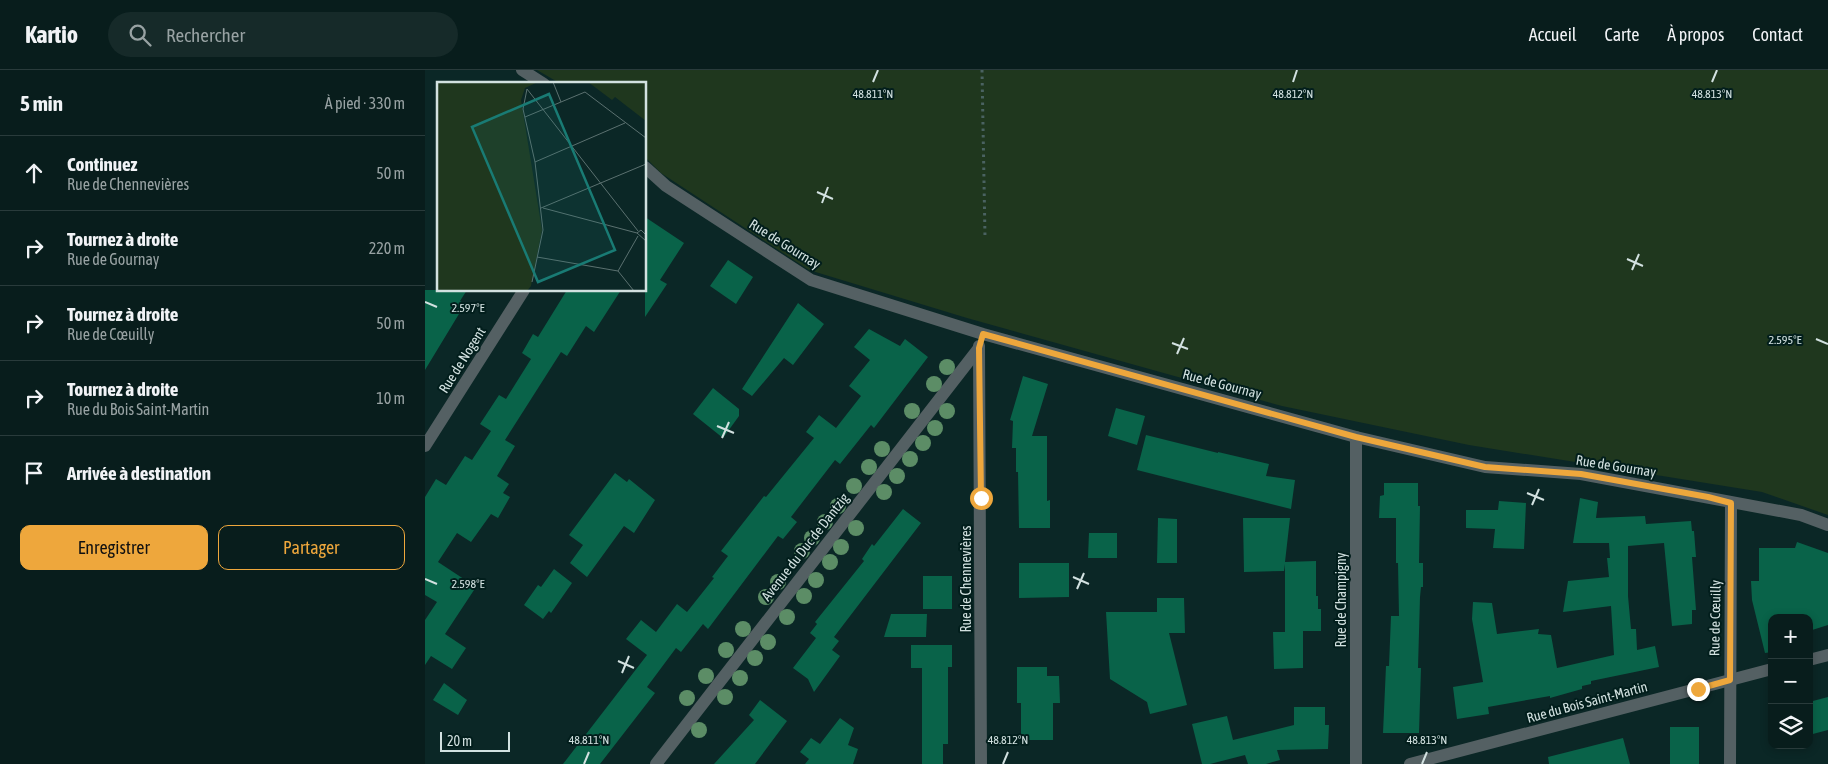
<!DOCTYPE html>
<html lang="fr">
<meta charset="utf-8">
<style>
:root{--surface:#081d1c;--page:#162a29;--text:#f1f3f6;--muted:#98a2a3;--line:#293b3b;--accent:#eea73c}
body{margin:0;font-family:"Asap Condensed",sans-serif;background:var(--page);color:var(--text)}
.controls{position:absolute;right:15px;bottom:15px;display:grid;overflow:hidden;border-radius:10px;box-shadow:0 2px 8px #0003}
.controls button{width:45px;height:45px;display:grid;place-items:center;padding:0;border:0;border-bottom:1px solid var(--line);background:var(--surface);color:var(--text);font:25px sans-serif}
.scale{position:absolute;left:15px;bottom:12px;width:70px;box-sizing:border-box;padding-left:5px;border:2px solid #d2e1e0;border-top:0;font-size:14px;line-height:18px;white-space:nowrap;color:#d2e1e0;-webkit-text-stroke:4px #021e1c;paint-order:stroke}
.stop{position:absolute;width:15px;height:15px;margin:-11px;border:4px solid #eea73c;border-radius:50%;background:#fff}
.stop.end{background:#eea73c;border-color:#fff;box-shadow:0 1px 5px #0008}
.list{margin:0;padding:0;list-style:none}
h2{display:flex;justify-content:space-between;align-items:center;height:65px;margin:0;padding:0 20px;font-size:21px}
h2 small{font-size:16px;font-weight:400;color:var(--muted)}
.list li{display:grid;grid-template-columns:32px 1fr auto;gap:15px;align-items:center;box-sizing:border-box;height:75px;padding:0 20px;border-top:1px solid var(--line)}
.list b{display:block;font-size:19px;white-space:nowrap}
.list p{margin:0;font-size:16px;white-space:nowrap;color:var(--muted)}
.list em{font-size:16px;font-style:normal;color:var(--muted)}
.actions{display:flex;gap:10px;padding:15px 20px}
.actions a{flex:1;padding:11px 0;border:1px solid var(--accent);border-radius:10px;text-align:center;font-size:18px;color:var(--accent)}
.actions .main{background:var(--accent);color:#111}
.icon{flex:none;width:28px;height:28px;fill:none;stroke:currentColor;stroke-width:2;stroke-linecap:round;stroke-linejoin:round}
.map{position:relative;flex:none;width:1403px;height:694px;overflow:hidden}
header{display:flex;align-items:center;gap:30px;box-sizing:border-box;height:70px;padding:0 25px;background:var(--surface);border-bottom:1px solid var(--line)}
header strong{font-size:24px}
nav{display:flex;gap:28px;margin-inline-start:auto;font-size:18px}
.search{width:350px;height:45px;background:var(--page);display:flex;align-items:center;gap:12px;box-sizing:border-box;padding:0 18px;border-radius:28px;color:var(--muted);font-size:19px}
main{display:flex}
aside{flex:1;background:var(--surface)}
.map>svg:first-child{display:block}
.green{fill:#1f371e}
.building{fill:#096349}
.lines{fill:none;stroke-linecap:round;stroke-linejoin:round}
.path{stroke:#4a6261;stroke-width:3;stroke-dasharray:2.5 4;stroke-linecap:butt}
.minor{stroke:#546063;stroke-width:12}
.tree{fill:#5c8d66}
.route{stroke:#eea73c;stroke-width:6}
.ticks{fill:none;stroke:#d2e1e0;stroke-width:2}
.labels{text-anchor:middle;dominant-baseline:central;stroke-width:4;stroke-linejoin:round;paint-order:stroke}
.street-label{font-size:14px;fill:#d2e1e0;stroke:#021e1c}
.inset-road{fill:none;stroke:#5b7170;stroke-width:1}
.view{fill:#197b74;fill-opacity:0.15;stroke:#197b74;stroke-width:2.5}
.inset-edge{fill:none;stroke:#d2e1e0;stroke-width:2.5}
.ticks-label{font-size:12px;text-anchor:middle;fill:#d2e1e0;stroke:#021e1c;stroke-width:4;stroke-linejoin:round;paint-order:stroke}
</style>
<header>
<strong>Kartio</strong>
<div class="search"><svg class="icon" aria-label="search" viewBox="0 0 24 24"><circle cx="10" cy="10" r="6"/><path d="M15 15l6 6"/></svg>Rechercher</div>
<nav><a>Accueil</a><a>Carte</a><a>À propos</a><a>Contact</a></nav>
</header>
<main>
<aside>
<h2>5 min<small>À pied · 330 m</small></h2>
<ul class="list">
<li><svg class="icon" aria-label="ahead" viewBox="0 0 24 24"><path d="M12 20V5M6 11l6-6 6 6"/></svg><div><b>Continuez</b><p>Rue de Chennevières</p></div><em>50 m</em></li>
<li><svg class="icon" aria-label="right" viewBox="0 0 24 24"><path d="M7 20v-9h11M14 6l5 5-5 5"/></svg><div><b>Tournez à droite</b><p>Rue de Gournay</p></div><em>220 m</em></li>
<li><svg class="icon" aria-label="right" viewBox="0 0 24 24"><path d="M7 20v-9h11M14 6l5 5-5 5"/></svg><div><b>Tournez à droite</b><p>Rue de Cœuilly</p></div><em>50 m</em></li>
<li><svg class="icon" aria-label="right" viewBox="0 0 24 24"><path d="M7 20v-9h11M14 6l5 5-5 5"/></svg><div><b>Tournez à droite</b><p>Rue du Bois Saint-Martin</p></div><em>10 m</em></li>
<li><svg class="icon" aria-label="arrive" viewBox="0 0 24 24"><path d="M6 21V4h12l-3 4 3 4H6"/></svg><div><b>Arrivée à destination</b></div></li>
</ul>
<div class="actions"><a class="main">Enregistrer</a><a>Partager</a></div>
</aside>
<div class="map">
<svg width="1403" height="694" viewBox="0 0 1403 694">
<rect width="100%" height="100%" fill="#0b2726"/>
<!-- green -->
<polygon class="green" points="112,0 1403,0 1403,445 1337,422 1044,375 857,336 542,248 384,200 236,103 220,87 220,14 136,14"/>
<!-- building -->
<g class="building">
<polygon points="220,147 259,173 235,210 242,214 220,247"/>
<polygon points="303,190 328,207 311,234 285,216"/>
<polygon points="0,220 42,220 35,231 40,234 0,300"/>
<polygon points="142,220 196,220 169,262 161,256 142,286 136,282 80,370 90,376 72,406 84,414 78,423 85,427 73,448 66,444 46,472 32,463 13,492 51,517 20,564 41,578 27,599 6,586 0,595 0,550 12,532 0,525 0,427 11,409 21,415 40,386 47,390 66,361 55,354 74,325 81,329 106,289 97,283 108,264 113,267"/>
<polygon points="373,233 399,254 368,295 359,288 327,326 317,319"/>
<polygon points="444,259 475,276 480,269 503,287 449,358 446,355 415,394 410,390 366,447 372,452 358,469 353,466 283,559 278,554 256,582 251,578 222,617 230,623 175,694 138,694 222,585 201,569 216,550 231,562 252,534 262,542 289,508 287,507 303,486 296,481 325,444 339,426 341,427 389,368 381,362 394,345 411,358 436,326 424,316 445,290 429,277"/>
<polygon points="598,306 623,314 607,366 622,366 622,431 625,430 625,458 594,458 593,402 591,402 591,378 587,378 588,351 585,350"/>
<polygon points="288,318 314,339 314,346 298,368 268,344"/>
<polygon points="691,338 720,346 712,375 683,366"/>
<polygon points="721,365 793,383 793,382 844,394 841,406 870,410 866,439 712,400"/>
<polygon points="190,403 202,412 204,409 230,430 209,463 199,456 162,507 145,493 158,475 144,465"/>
<polygon points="959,413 993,413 993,436 995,436 994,493 998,493 998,517 996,517 995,527 993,598 996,598 994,663 958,663 961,596 964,596 966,546 974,546 973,493 971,493 971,448 954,448 955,426 959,425"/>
<polygon points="1155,428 1173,432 1171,448 1220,446 1221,454 1266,451 1267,461 1269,461 1271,487 1267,487 1271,540 1267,540 1267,554 1247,556 1239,473 1203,476 1203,526 1206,559 1211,559 1212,580 1230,576 1234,597 1166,611 1166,614 1157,616 1157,619 1125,628 1125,626 1063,637 1064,644 1032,649 1028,617 1058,612 1047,549 1048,532 1067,533 1072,564 1114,559 1113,564 1126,565 1132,598 1189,585 1186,536 1138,542 1143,511 1184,507 1182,488 1185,488 1184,473 1148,473"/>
<polygon points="1074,431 1101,433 1099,479 1068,478 1070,459 1041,458 1041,440 1073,440"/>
<polygon points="478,439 496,453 409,567 414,571 407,580 415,586 389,622 383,609 368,598 391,568 385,563 392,554 390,552 439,491 437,489 447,474 449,476"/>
<polygon points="733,448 752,449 752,493 732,493"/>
<polygon points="818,448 865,448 860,492 891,491 891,526 893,526 893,539 896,539 896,561 878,561 878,598 849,599 848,562 860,562 860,494 859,501 819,502"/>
<polygon points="664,463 692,463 692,488 663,488"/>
<polygon points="1372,472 1403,483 1403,555 1384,561 1384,548 1347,548 1347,582 1340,583 1327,530 1326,511 1334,511 1334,478 1370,478"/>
<polygon points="594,493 644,493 644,527 594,528"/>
<polygon points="129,499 147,513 126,543 124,541 118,549 99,535 113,515 116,517"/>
<rect x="498" y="506" width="29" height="33"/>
<polygon points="732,528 759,528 760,563 744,563 762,635 725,644 722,632 685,609 681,542 732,542"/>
<polygon points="466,544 502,544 501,567 459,567"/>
<polygon points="486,575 527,575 527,597 523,597 523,674 518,674 518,694 497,694 497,598 486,598"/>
<polygon points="592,597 622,597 622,606 634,606 635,633 628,633 628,670 596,670 596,633 592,633"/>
<polygon points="19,613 42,630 33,645 8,630"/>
<polygon points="1403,627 1403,660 1384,665 1384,632"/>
<polygon points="335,630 362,651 330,694 289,694 329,650 324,645"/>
<polygon points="869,637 900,637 900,655 904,655 903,679 852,680 855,690 841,694 823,694 820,685 785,694 777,694 767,654 802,646 808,670 869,655"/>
<polygon points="415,648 429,658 423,675 433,679 428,694 380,694 384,689 375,682 386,668 395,674"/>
<rect x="1245" y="657" width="29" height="37"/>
<polygon points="1198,668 1205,694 1124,694 1123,687"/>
</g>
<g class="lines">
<!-- path -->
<polyline class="path" points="557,0 560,167"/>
<!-- minor -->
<g class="minor">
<polyline points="97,0 119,14"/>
<polyline points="220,97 241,116 386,210 558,264 931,367 1060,397 1156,404 1376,445 1403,455"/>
<polyline points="554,276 556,694"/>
<polyline points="931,367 931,694"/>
<polyline points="0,376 99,220"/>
<polyline points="1384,590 1403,585"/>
<polyline points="231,694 554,278"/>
<polyline points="985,694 1347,599"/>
<polyline points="1305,694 1306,433"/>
</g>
</g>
<!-- trees -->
<g class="tree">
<circle cx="522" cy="297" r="8"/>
<circle cx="509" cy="314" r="8"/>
<circle cx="487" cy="341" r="8"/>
<circle cx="522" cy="341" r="8"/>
<circle cx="510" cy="358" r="8"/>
<circle cx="498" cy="373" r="8"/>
<circle cx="457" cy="379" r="8"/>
<circle cx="485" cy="389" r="8"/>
<circle cx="444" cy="397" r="8"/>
<circle cx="472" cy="406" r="8"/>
<circle cx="429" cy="416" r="8"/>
<circle cx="459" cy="422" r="8"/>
<circle cx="413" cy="436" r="8"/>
<circle cx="400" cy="452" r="8"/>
<circle cx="431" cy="458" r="8"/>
<circle cx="387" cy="468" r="8"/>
<circle cx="416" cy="477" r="8"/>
<circle cx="377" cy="481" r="8"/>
<circle cx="405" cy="492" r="8"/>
<circle cx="391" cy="510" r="8"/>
<circle cx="353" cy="512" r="8"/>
<circle cx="379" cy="526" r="8"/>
<circle cx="341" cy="527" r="8"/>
<circle cx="362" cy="547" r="8"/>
<circle cx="318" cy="559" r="8"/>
<circle cx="343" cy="572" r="8"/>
<circle cx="301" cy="580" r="8"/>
<circle cx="330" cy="588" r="8"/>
<circle cx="281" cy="606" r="8"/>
<circle cx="315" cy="608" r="8"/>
<circle cx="300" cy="627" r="8"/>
<circle cx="262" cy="628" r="8"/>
<circle cx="274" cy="660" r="8"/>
</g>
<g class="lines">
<!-- route -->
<polyline class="route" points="556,428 554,278 558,264 931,367 1060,397 1156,404 1283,427 1306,433 1305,610 1273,619"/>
</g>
<!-- ticks -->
<path class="ticks" d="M448,12L453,0M868,12L872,0M1287,12L1292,0M392,122L408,129M397,133L403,117M1202,189L1218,196M1207,200L1214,184M0,232L12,237M1391,269L1403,274M747,273L763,279M752,284L759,268M292,356L309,363M297,368L304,352M1102,423L1119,430M1107,435L1114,419M648,507L664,514M0,509L12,514M652,519L659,503M193,591L209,598M197,603L204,586M159,694L164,682M578,694L583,682M997,694L1002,682"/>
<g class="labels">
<!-- street labels -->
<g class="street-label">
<text transform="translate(360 174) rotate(32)">Rue de Gournay</text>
<text transform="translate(37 290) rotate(-58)">Rue de Nogent</text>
<text transform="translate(797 314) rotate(15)">Rue de Gournay</text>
<text transform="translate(1191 396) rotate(9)">Rue de Gournay</text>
<text transform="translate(380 477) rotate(-52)">Avenue du Duc de Dantzig</text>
<text transform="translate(541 509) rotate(-90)">Rue de Chennevières</text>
<text transform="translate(916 530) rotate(-90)">Rue de Champigny</text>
<text transform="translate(1290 548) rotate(-89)">Rue de Cœuilly</text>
<text transform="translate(1162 632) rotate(-15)">Rue du Bois Saint-Martin</text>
</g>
</g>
<!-- overview -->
<g transform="translate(12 12)">
<rect width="209" height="209" fill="#0b2726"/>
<path d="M0,0H101L88,6L84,18L105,148L94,204L90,209H0ZM151,0H209V39L178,15L175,18Z" fill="#1f371e"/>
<path class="inset-road" d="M116,0L124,20M88,35L148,10L209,56M98,80L188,41M104,126L209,82M106,126L200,151M209,153L204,148L200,151L209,159M100,175L181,189L197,209M181,189L201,154M95,200L106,148L98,80L86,27L90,7L201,149"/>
<path class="view" d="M112,12L178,168L101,200L35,45Z"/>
<rect width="209" height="209" class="inset-edge"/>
</g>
<g class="ticks-label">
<text x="868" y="28">48.812°N</text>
<text x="1287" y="28">48.813°N</text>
<text x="448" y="28">48.811°N</text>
<text x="43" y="242">2.597°E</text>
<text x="1360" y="274">2.595°E</text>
<text x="43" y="518">2.598°E</text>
<text x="164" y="674">48.811°N</text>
<text x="583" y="674">48.812°N</text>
<text x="1002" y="674">48.813°N</text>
</g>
</svg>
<div class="controls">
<button>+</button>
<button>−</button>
<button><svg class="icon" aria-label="layers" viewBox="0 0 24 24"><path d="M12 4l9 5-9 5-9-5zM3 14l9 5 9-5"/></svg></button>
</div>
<div class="scale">20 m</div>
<div class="stop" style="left:556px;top:428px"></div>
<div class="stop end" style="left:1273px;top:619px"></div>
</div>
</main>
